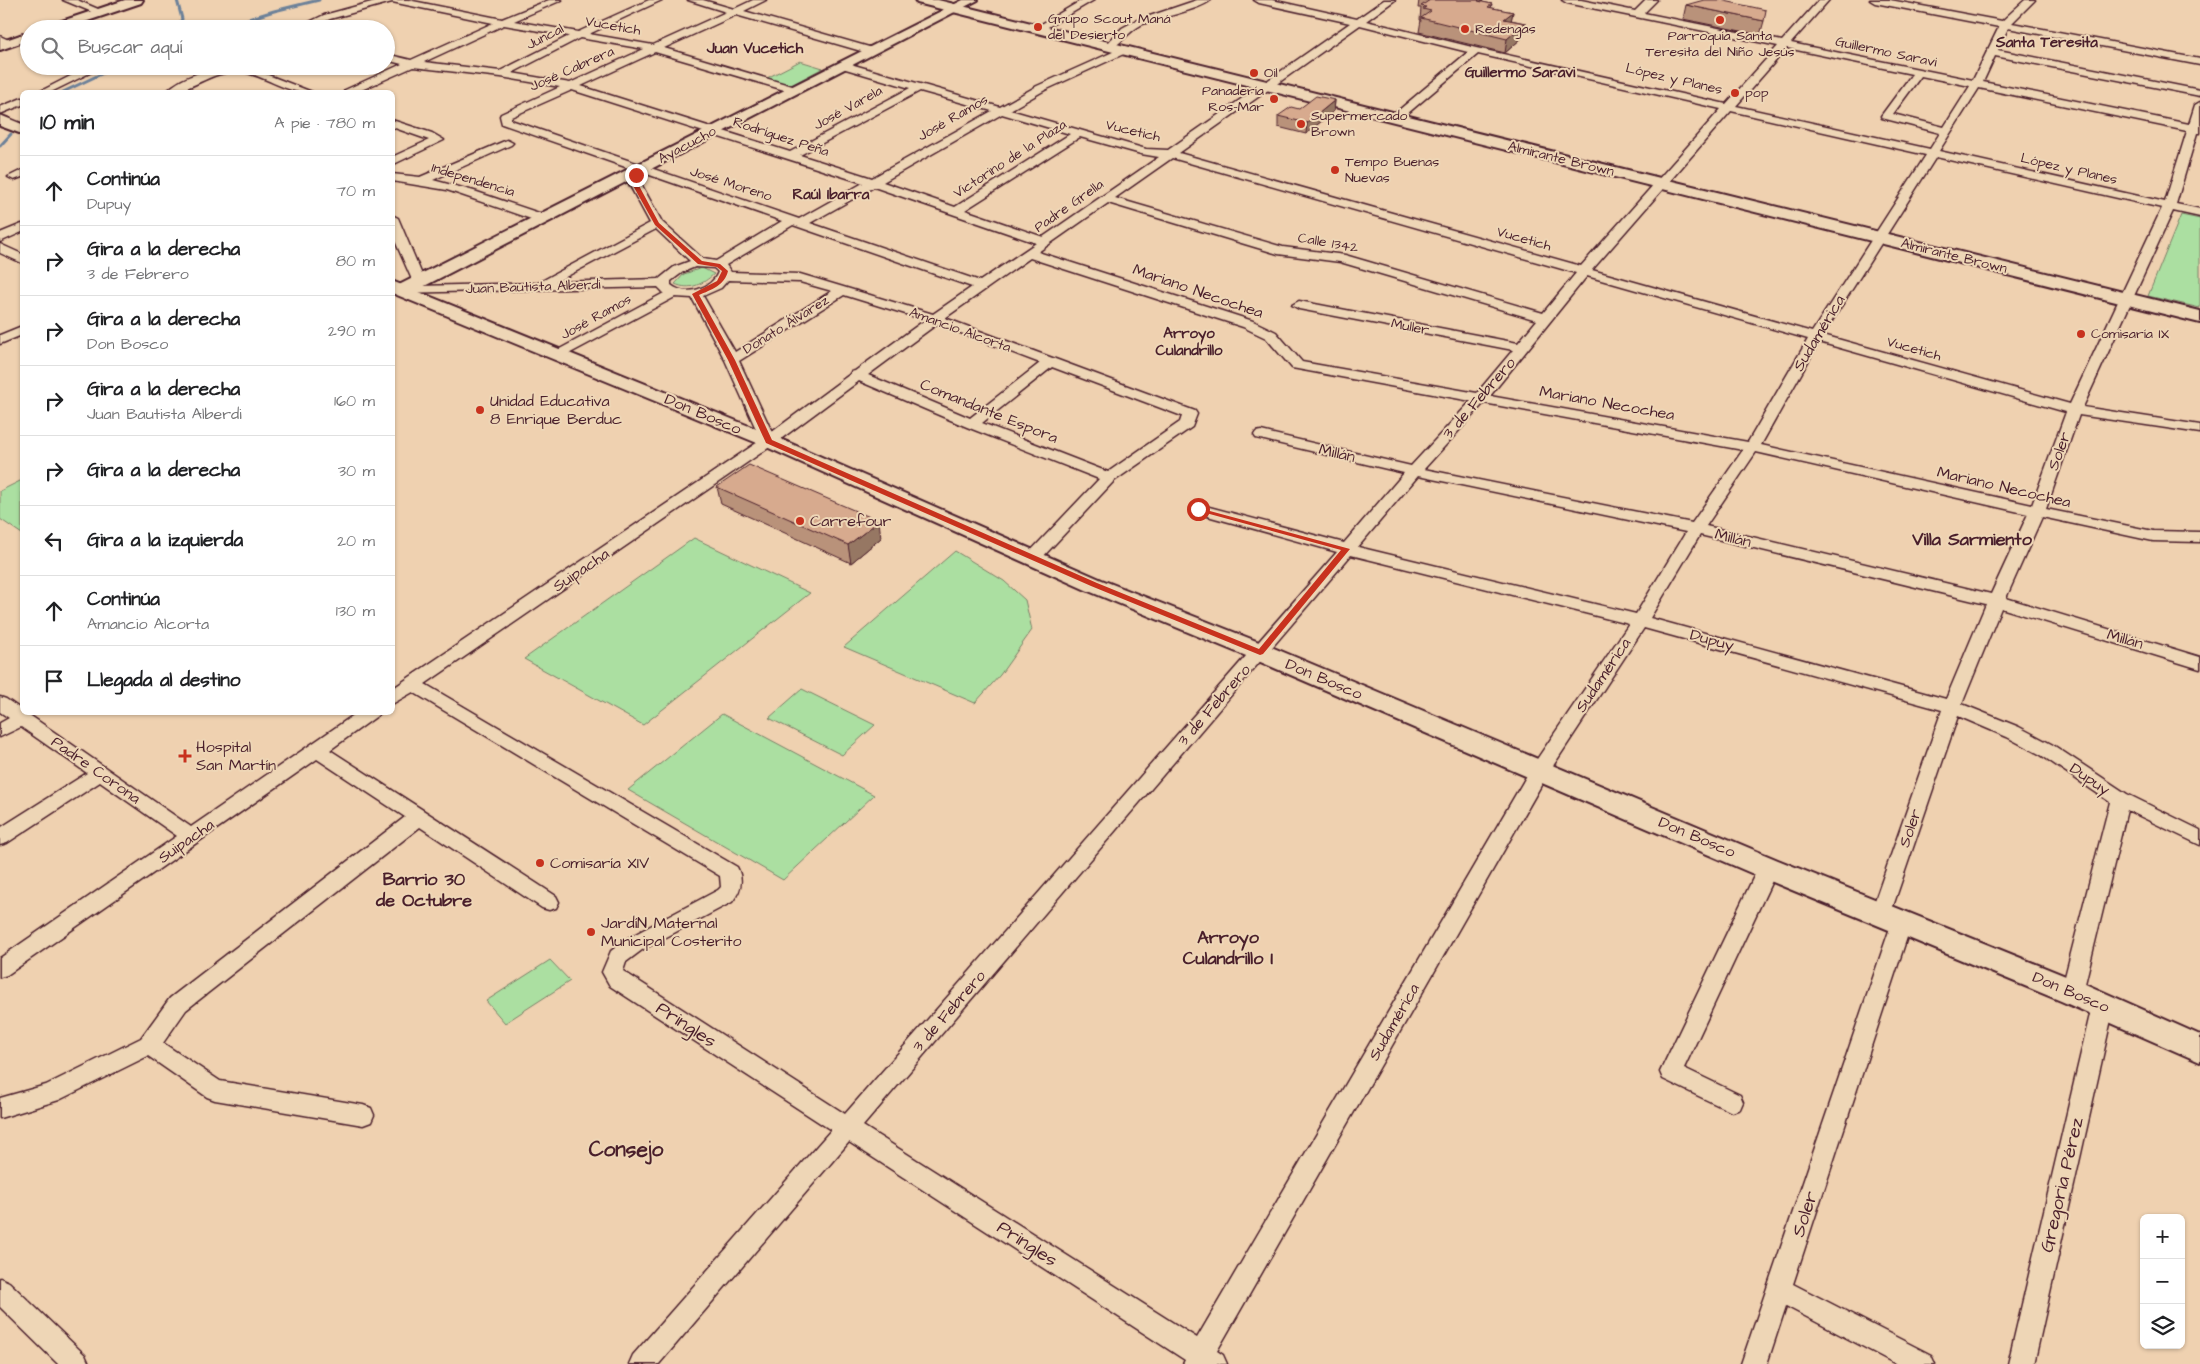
<!DOCTYPE html>
<html lang="es">
<meta charset="utf-8">
<style>
:root{--surface:#fff;--page:#f6f6f6;--text:#202124;--muted:#757577;--line:#e0e0e0}
body{margin:0;font-family:"Architects Daughter",sans-serif;background:var(--page);color:var(--text)}
.controls{position:absolute;right:15px;bottom:15px;display:grid;overflow:hidden;border-radius:8px;box-shadow:0 1px 4px #0004}
.controls button{width:45px;height:45px;display:grid;place-items:center;padding:0;border:0;border-bottom:1px solid var(--line);background:var(--surface);color:var(--text);font:25px sans-serif}
.stop{position:absolute;width:15px;height:15px;margin:-11px;border:4px solid #c8321e;border-radius:50%;background:#fff}
.stop.end{background:#c8321e;border-color:#fff;box-shadow:0 1px 5px #0008}
.list{margin:0;padding:0;list-style:none}
h2{display:flex;justify-content:space-between;align-items:center;height:65px;margin:0;padding:0 20px;font-size:21px}
h2 small{font-size:16px;font-weight:400;color:var(--muted)}
.list li{display:grid;grid-template-columns:32px 1fr auto;gap:15px;align-items:center;box-sizing:border-box;height:70px;padding:0 20px;border-top:1px solid var(--line)}
.list b{display:block;font-size:19px;white-space:nowrap}
.list p{margin:0;font-size:16px;white-space:nowrap;color:var(--muted)}
.list em{font-size:16px;font-style:normal;color:var(--muted)}
.icon{flex:none;width:28px;height:28px;fill:none;stroke:currentColor;stroke-width:2;stroke-linecap:round;stroke-linejoin:round}
.map{position:relative;flex:none;width:2200px;height:1364px;overflow:hidden}
.search{position:absolute;background:var(--surface);box-shadow:0 1px 4px #0004;left:20px;top:20px;width:375px;height:55px;display:flex;align-items:center;gap:12px;box-sizing:border-box;padding:0 18px;border-radius:28px;color:var(--muted);font-size:19px}
.panel{position:absolute;background:var(--surface);box-shadow:0 1px 4px #0004;left:20px;top:90px;width:375px;height:625px;border-radius:8px}
.map>svg:first-child{display:block}
.green{fill:#abdfa1;stroke:#7a7f66}
.lines{fill:none;stroke-linecap:round;stroke-linejoin:round}
.stream{stroke:#6c8199;stroke-width:3}
.minor-casing{stroke:#4a1f2b;stroke-width:3}
.tertiary-casing{stroke:#4a1f2b;stroke-width:4}
.secondary-casing{stroke:#4a1f2b;stroke-width:4}
.minor{fill:#eed6b6;fill-rule:evenodd}
.tertiary{fill:#eed6b6;fill-rule:evenodd}
.secondary{fill:#eed6b6;fill-rule:evenodd}
.wall{fill:#b9927a;stroke:#4a1f2b}
.shaded-wall{fill:#967763;stroke:#4a1f2b}
.building{fill:#d7aa8e;stroke:#4a1f2b}
.route{fill:#c8321e}
.poi-dot{fill:#c8321e;stroke:#eed6b6;stroke-width:2}
.labels{text-anchor:middle;dominant-baseline:central;stroke-width:4;stroke-linejoin:round;paint-order:stroke}
.far-poi-label{font-size:14px;fill:#4a1f2b;stroke:#eed6b6;text-anchor:start}
.far-street-label{font-size:14px;fill:#4a1f2b;stroke:#eed6b6}
.far-neighbourhood-label{font-size:15px;font-weight:bold;fill:#4a1f2b;stroke:#eed6b6}
.street-label{font-size:16px;fill:#4a1f2b;stroke:#eed6b6}
.poi-label{font-size:16px;fill:#4a1f2b;stroke:#eed6b6;text-anchor:start}
.neighbourhood-label{font-size:18px;font-weight:bold;fill:#4a1f2b;stroke:#eed6b6}
.near-street-label{font-size:19px;fill:#4a1f2b;stroke:#eed6b6}
.near-neighbourhood-label{font-size:21px;font-weight:bold;fill:#4a1f2b;stroke:#eed6b6}
</style>
<div class="map">
<svg width="2200" height="1364" viewBox="0 0 2200 1364">
<rect width="100%" height="100%" fill="#efd1b0"/>
<filter id="ink" filterUnits="userSpaceOnUse"><feTurbulence type="fractalNoise" baseFrequency=".02" numOctaves="2"/><feDisplacementMap in="SourceGraphic" scale="10" xChannelSelector="R" yChannelSelector="G"/><feConvolveMatrix kernelMatrix="1 2 1 2 8 2 1 2 1" color-interpolation-filters="sRGB"/></filter>
<g filter="url(#ink)">
<!-- green -->
<g class="green">
<polygon points="800,61 823,68 791,85 767,78"/>
<polygon points="2181,215 2200,219 2200,308 2148,296"/>
<path d="M702,268L714,274C703,284 690,291 675,284L684,274Z"/>
<polygon points="22,480 22,534 0,519 0,491"/>
<polygon points="694,538 810,593 643,725 524,659"/>
<polygon points="955,551 1004,581 1025,600 1032,630 1000,675 975,703 844,647"/>
<polygon points="802,689 875,725 842,755 769,718"/>
<polygon points="722,714 874,795 783,880 628,790"/>
<polygon points="550,960 570,981 505,1023 486,1001"/>
</g>
<g class="lines">
<!-- stream -->
<g class="stream">
<polyline points="177,0 182,19 177,29"/>
<polyline points="216,29 274,11 319,0"/>
<polyline points="63,92 118,66"/>
<polyline points="0,146 11,134"/>
</g>
<defs>
<g id="minor">
<polygon points="63,0 77,0 105,12 100,15 97,14"/>
<path d="M379,0H408L502,19L549,0H562L514,21L578,32L649,0H662L589,34L653,45L726,12L688,0H703L734,9L753,0H766L744,11L876,49L877,51L872,54L868,53L736,15L664,48L799,88L800,90L799,92H791L655,52L581,86L790,152L910,88L839,67V63H847L1000,107L1037,86L1124,47L1129,50L1128,52L1045,90L1010,110L1146,149L1168,150L1350,23L1259,3L1254,0H1272L1357,19L1384,0H1395L1366,21L1476,48L1726,104L1778,46L1567,3L1562,0H1581L1635,11L1646,0H1657L1644,13L1782,41L1819,0H1829L1791,43L1973,80L1999,27L1875,3L1870,0H1890L2002,21L2025,0H2035L2012,23L2200,59V65L2008,28L1998,50L2200,90V96L1995,56L1983,82L2189,124L2195,105L2200,102V133H2197L2176,204L2200,209V217L2173,211L2083,407L2200,425V433L2079,415L2046,509L2153,531L2200,532V542L2153,541L2042,517L2006,598L2200,657V669L2001,608L1962,704L2019,727L2053,745L2127,794L2200,830V845L2127,810L2083,992L2079,998L2072,1001L2065,998L2061,992L2110,802L2041,755L2007,737L1958,716L1891,912L1888,918L1881,920L1874,918L1871,912L1942,710L1644,628L1547,775L1217,1351L1223,1355L1227,1364H1183L1185,1360L849,1142L659,1364H629L633,1355L831,1130L610,986L602,972L611,951L628,938L718,890L721,887L720,876L413,692L392,704V689L761,440L725,360L692,298L675,297L561,358L556,357L554,354L556,351L664,293L658,287L398,293L397,290L398,287L418,286L413,282L392,234V215L398,218L425,282L420,286L538,283L650,223L628,182L627,178L634,170L502,124L500,116L501,114L560,87L501,77L413,67L357,92H344L345,90L402,64L386,60V54L411,60L493,23L392,2L330,19L308,29L299,27L324,15ZM504,25L569,36L500,71L424,62ZM1360,25L1468,52L1393,115L1392,117L1393,119H1401L1478,54L1721,109L1581,266L1179,153ZM580,38L644,49L570,83L512,73ZM1787,48L1912,74L1881,116L1882,118L1940,133L1930,149L1736,106ZM1921,76L1970,86L1944,127L1893,114ZM1979,88L2187,131L2165,202L1939,151ZM572,90L863,183L799,219L511,120V117ZM920,91L992,111L872,178L800,155ZM1731,111L1926,155L1812,332L1592,270ZM1002,114L1070,134L955,207L883,182ZM1080,137L1141,154L1159,157L1043,237L965,210ZM1936,157L2162,208L2070,404L1823,335ZM1172,158L1576,273L1543,313L1345,255L1283,247L1115,198ZM644,173L782,221L716,261L703,259L662,222L640,182L639,179ZM874,187L1036,243L980,281L810,223ZM1108,203L1278,254L1340,262L1537,320L1518,343L1299,301L1292,305L1299,309L1513,350L1477,393L1302,362L1276,332L1253,321L1038,252ZM793,225L972,287L933,314L800,274L731,272L726,265ZM656,229L690,261L674,267L659,279L556,282ZM1030,258L1243,327L1266,338L1292,368L1471,401L1411,466L1261,431L1256,432L1254,435L1256,438L1404,473L1344,543L1198,504L1193,506L1190,509L1193,512L1337,552L845,1114L623,971L626,962L642,950L732,902C741,891 744,880 737,867L425,684L774,444L859,381L967,427L1099,479L1025,557L1027,561H1039L1114,481L1192,427L1197,414L1195,411L945,318ZM695,267L714,268L718,272C712,289 685,297 671,285V281L683,272ZM1587,276L1808,339L1748,442L1490,396ZM728,280L800,282L832,291L735,352L703,296L721,288ZM844,295L925,320L855,371L851,372L849,375L772,432L739,361ZM937,324L1040,363L970,418L868,375ZM1819,342L2066,412L2032,505L1761,445ZM1052,367L1182,416L1180,422L1108,472L982,423ZM1484,403L1743,450L1692,523L1424,469ZM1756,452L2028,514L1991,594L1706,526ZM1418,476L1686,532L1636,614L1358,547ZM1700,535L1986,604L1946,699L1650,618ZM1351,555L1629,624L1533,765L1197,1338L863,1126Z"/>
<polygon points="1082,0 1094,0 1041,31 1035,31 1033,29"/>
<path d="M1197,0H1211C1200,10 1157,18 1141,25C1129,31 1119,46 1110,49L1105,46L1122,28L1135,21Z"/>
<polygon points="0,36 15,43 10,46 0,43"/>
<polygon points="90,66 104,66 51,92 39,92"/>
<path d="M245,66L312,92C288,95 266,76 243,72C212,68 188,95 166,92C184,73 220,66 245,66Z"/>
<polygon points="22,98 22,105 0,114 0,107"/>
<polygon points="392,120 432,133 444,140 392,165 392,157 429,140 392,127"/>
<polygon points="507,140 513,143 511,145 433,180 474,191 548,216 550,219 548,222 540,222 447,190 392,181 392,174 420,177"/>
<polygon points="22,170 22,177 14,180 8,177"/>
<polygon points="22,224 22,232 0,242 0,233"/>
<polygon points="0,244 22,254 22,263 0,253"/>
<polygon points="22,326 22,335 0,344 0,335"/>
<polygon points="0,697 6,699 22,710 22,712 28,714 191,827 358,712 380,712 377,716 330,750 556,896 559,902 556,908 549,910 542,908 420,827 186,1010 163,1043 220,1081 363,1105 371,1108 374,1115 371,1122 363,1125 215,1100 207,1097 148,1056 59,1100 0,1118 0,1098 46,1085 141,1038 170,998 405,817 317,759 7,975 0,977 0,958 177,836 100,782 7,843 0,845 0,828 87,773 21,727 0,737 0,723 9,718 0,712"/>
<polygon points="1768,860 1775,863 1778,868 1684,1068 1740,1095 1743,1102 1740,1109 1732,1112 1663,1079 1660,1072 1758,868 1761,863"/>
<polygon points="1902,914 1909,916 1912,922 1793,1284 1931,1355 1935,1364 1896,1364 1786,1306 1767,1364 1741,1364 1892,922 1895,916"/>
<polygon points="2103,997 2111,1000 2114,1006 2034,1364 2008,1364 2092,1006 2095,1000"/>
<polygon points="0,1278 9,1282 85,1355 89,1364 58,1364 0,1307"/>
</g>
<g id="tertiary">
<polygon points="125,0 143,0 141,3 64,29 45,29 47,26"/>
<polygon points="963,0 978,0 409,294 397,294 395,290 397,286"/>
<polygon points="29,32 29,40 0,50 0,42"/>
</g>
<g id="secondary">
<polygon points="915,0 938,0 2200,311 2200,323 917,3"/>
<polygon points="0,115 22,124 22,134 0,126"/>
<polygon points="392,281 776,437 1102,580 1269,646 1778,860 2083,983 2200,1035 2200,1062 2061,1001 1758,876 1251,658 1086,590 762,445 392,293"/>
</g>
</defs>
<!-- minor casing -->
<use href="#minor" class="minor-casing"/>
<!-- tertiary casing -->
<use href="#tertiary" class="tertiary-casing"/>
<!-- secondary casing -->
<use href="#secondary" class="secondary-casing"/>
<!-- minor -->
<use href="#minor" class="minor"/>
<!-- tertiary -->
<use href="#tertiary" class="tertiary"/>
<!-- secondary -->
<use href="#secondary" class="secondary"/>
</g>
<!-- wall -->
<g class="wall">
<polygon points="1419,0 1483,0 1482,2 1492,4 1491,8 1513,12 1511,20 1525,23 1523,37 1505,53 1419,32 1421,20 1420,20 1421,8 1418,8"/>
<polygon points="1686,5 1764,21 1760,35 1683,19"/>
<polygon points="1335,100 1334,111 1306,134 1278,127 1278,116"/>
<polygon points="717,487 881,538 851,563 721,504"/>
</g>
<!-- shaded-wall -->
<g class="shaded-wall">
<polygon points="1513,12 1510,26 1504,19"/>
<polygon points="1525,23 1523,37 1505,53 1507,39"/>
<polygon points="1335,100 1334,111 1306,134 1307,123"/>
<polygon points="879,521 881,538 851,563 848,545"/>
</g>
<!-- building -->
<g class="building">
<polygon points="1430,0 1479,0 1478,1 1492,4 1488,7 1513,12 1504,19 1525,23 1507,39 1421,18 1431,11 1423,9 1426,7 1421,6"/>
<polygon points="1704,0 1720,0 1766,10 1764,21 1686,5"/>
<polygon points="1316,96 1335,100 1307,123 1278,116 1291,107 1299,109"/>
<polygon points="749,465 879,521 848,545 717,487"/>
</g>
</g>
<!-- route -->
<path class="route" d="M634,174L639,175L636,179L637,182L659,223L702,261L720,264L728,271C725,285 711,290 699,295L735,360L772,440L1097,583L1259,649L1341,550L1195,510V507L1350,549L1263,654L1260,655L1091,586L766,443L728,360L692,294L717,281L722,271L717,267L698,264L655,225L631,182L630,178Z"/>
<!-- markers -->
<g class="poi-dot">
<circle cx="1720" cy="20" r="5"/>
<circle cx="1038" cy="27" r="5"/>
<circle cx="1465" cy="29" r="5"/>
<circle cx="1254" cy="73" r="5"/>
<circle cx="1735" cy="93" r="5"/>
<circle cx="1274" cy="99" r="5"/>
<circle cx="1301" cy="124" r="5"/>
<circle cx="1335" cy="170" r="5"/>
<circle cx="2081" cy="334" r="5"/>
<circle cx="480" cy="410" r="5"/>
<circle cx="800" cy="521" r="5"/>
<path d="M182.5 748.5h5v5h5v5h-5v5h-5v-5h-5v-5h5z"/>
<circle cx="540" cy="863" r="5"/>
<circle cx="591" cy="932" r="5"/>
</g>
<g class="labels">
<!-- far-poi labels -->
<g class="far-poi-label">
<text x="1048" y="19">Grupo Scout Maná<tspan x="1048" dy="16">del Desierto</tspan></text>
<text x="1475" y="29">Redengas</text>
<text x="1720" y="36" text-anchor="middle">Parroquía Santa<tspan x="1720" dy="16">Teresita del Niño Jesús</tspan></text>
<text x="1264" y="73">Oil</text>
<text x="1264" y="91" text-anchor="end">Panadería<tspan x="1264" dy="16">Ros-Mar</tspan></text>
<text x="1745" y="93">pop</text>
<text x="1311" y="116">Supermercado<tspan x="1311" dy="16">Brown</tspan></text>
<text x="1345" y="162">Tempo Buenas<tspan x="1345" dy="16">Nuevas</tspan></text>
<text x="2091" y="334">Comisaría IX</text>
</g>
<!-- far-street labels -->
<g class="far-street-label">
<text transform="translate(613 26) rotate(10)">Vucetich</text>
<text transform="translate(545 37) rotate(-27)">Juncal</text>
<text transform="translate(1886 52) rotate(12)">Guillermo Saravi</text>
<text transform="translate(572 69) rotate(-24)">José Cabrera</text>
<text transform="translate(1674 79) rotate(13)">López y Planes</text>
<text transform="translate(848 108) rotate(-29)">José Varela</text>
<text transform="translate(953 118) rotate(-30)">José Ramos</text>
<text transform="translate(1133 131) rotate(13)">Vucetich</text>
<text transform="translate(781 137) rotate(18)">Rodríguez Peña</text>
<text transform="translate(687 145) rotate(-28)">Ayacucho</text>
<text transform="translate(1010 159) rotate(-33)">Victorino de la Plaza</text>
<text transform="translate(1561 159) rotate(14)">Almirante Brown</text>
<text transform="translate(2069 169) rotate(13)">López y Planes</text>
<text transform="translate(473 180) rotate(17)">Independencia</text>
<text transform="translate(731 184) rotate(18)">José Moreno</text>
<text transform="translate(1069 206) rotate(-35)">Padre Grella</text>
<text transform="translate(1524 239) rotate(16)">Vucetich</text>
<text transform="translate(1328 243) rotate(10)">Calle 1342</text>
<text transform="translate(1954 256) rotate(14)">Almirante Brown</text>
<text transform="translate(533 287) rotate(-2)">Juan Bautista Alberdi</text>
<text transform="translate(596 317) rotate(-29)">José Ramos</text>
<text transform="translate(786 325) rotate(-32)">Donato Álvarez</text>
<text transform="translate(1410 327) rotate(11)">Muller</text>
<text transform="translate(960 330) rotate(20)">Amancio Alcorta</text>
<text transform="translate(1914 349) rotate(16)">Vucetich</text>
</g>
<!-- far-neighbourhood labels -->
<g class="far-neighbourhood-label">
<text x="2047" y="42">Santa Teresita</text>
<text x="755" y="48">Juan Vucetich</text>
<text x="1520" y="72">Guillermo Saravi</text>
<text x="831" y="194">Raúl Ibarra</text>
<text x="1189" y="333">Arroyo<tspan x="1189" dy="17">Culandrillo</tspan></text>
</g>
<!-- street labels -->
<g class="street-label">
<text transform="translate(1198 291) rotate(19)">Mariano Necochea</text>
<text transform="translate(1819 333) rotate(-59)">Sudamérica</text>
<text transform="translate(1479 398) rotate(-49)">3 de Febrero</text>
<text transform="translate(1607 403) rotate(10)">Mariano Necochea</text>
<text transform="translate(989 411) rotate(22)">Comandante Espora</text>
<text transform="translate(703 414) rotate(23)">Don Bosco</text>
<text transform="translate(2059 451) rotate(-70)">Soler</text>
<text transform="translate(1337 453) rotate(13)">Millán</text>
<text transform="translate(2004 487) rotate(13)">Mariano Necochea</text>
<text transform="translate(1733 538) rotate(14)">Millán</text>
<text transform="translate(581 570) rotate(-34)">Suipacha</text>
<text transform="translate(2125 639) rotate(16)">Millán</text>
<text transform="translate(1712 640) rotate(15)">Dupuy</text>
<text transform="translate(1603 675) rotate(-56)">Sudamérica</text>
<text transform="translate(1324 679) rotate(23)">Don Bosco</text>
<text transform="translate(1214 705) rotate(-49)">3 de Febrero</text>
<text transform="translate(96 770) rotate(35)">Padre Corona</text>
<text transform="translate(2090 779) rotate(34)">Dupuy</text>
<text transform="translate(1910 828) rotate(-71)">Soler</text>
<text transform="translate(1697 837) rotate(23)">Don Bosco</text>
<text transform="translate(186 841) rotate(-35)">Suipacha</text>
<text transform="translate(2071 992) rotate(23)">Don Bosco</text>
<text transform="translate(949 1011) rotate(-49)">3 de Febrero</text>
<text transform="translate(1394 1022) rotate(-60)">Sudamérica</text>
</g>
<!-- poi labels -->
<g class="poi-label">
<text x="490" y="401">Unidad Educativa<tspan x="490" dy="18">8 Enrique Berduc</tspan></text>
<text x="810" y="521">Carrefour</text>
<text x="196" y="747">Hospital<tspan x="196" dy="18">San Martín</tspan></text>
<text x="550" y="863">Comisaría XIV</text>
<text x="601" y="923">JardíN Maternal<tspan x="601" dy="18">Municipal Costerito</tspan></text>
</g>
<!-- neighbourhood labels -->
<g class="neighbourhood-label">
<text x="1972" y="539">Villa Sarmiento</text>
<text x="424" y="879">Barrio 30<tspan x="424" dy="21">de Octubre</tspan></text>
<text x="1228" y="937">Arroyo<tspan x="1228" dy="21">Culandrillo I</tspan></text>
</g>
<!-- near-street labels -->
<g class="near-street-label">
<text transform="translate(686 1025) rotate(33)">Pringles</text>
<text transform="translate(2062 1185) rotate(-77)">Gregoria Pérez</text>
<text transform="translate(1805 1214) rotate(-72)">Soler</text>
<text transform="translate(1027 1244) rotate(33)">Pringles</text>
</g>
<!-- near-neighbourhood labels -->
<g class="near-neighbourhood-label">
<text x="626" y="1149">Consejo</text>
</g>
</g>
</svg>
<div class="controls">
<button>+</button>
<button>−</button>
<button><svg class="icon" aria-label="layers" viewBox="0 0 24 24"><path d="M12 4l9 5-9 5-9-5zM3 14l9 5 9-5"/></svg></button>
</div>
<div class="stop" style="left:1198px;top:509px"></div>
<div class="stop end" style="left:636px;top:175px"></div>
<div class="search"><svg class="icon" aria-label="search" viewBox="0 0 24 24"><circle cx="10" cy="10" r="6"/><path d="M15 15l6 6"/></svg>Buscar aquí</div>
<section class="panel">
<h2>10 min<small>A pie · 780 m</small></h2>
<ul class="list">
<li><svg class="icon" aria-label="ahead" viewBox="0 0 24 24"><path d="M12 20V5M6 11l6-6 6 6"/></svg><div><b>Continúa</b><p>Dupuy</p></div><em>70 m</em></li>
<li><svg class="icon" aria-label="right" viewBox="0 0 24 24"><path d="M7 20v-9h11M14 6l5 5-5 5"/></svg><div><b>Gira a la derecha</b><p>3 de Febrero</p></div><em>80 m</em></li>
<li><svg class="icon" aria-label="right" viewBox="0 0 24 24"><path d="M7 20v-9h11M14 6l5 5-5 5"/></svg><div><b>Gira a la derecha</b><p>Don Bosco</p></div><em>290 m</em></li>
<li><svg class="icon" aria-label="right" viewBox="0 0 24 24"><path d="M7 20v-9h11M14 6l5 5-5 5"/></svg><div><b>Gira a la derecha</b><p>Juan Bautista Alberdi</p></div><em>160 m</em></li>
<li><svg class="icon" aria-label="right" viewBox="0 0 24 24"><path d="M7 20v-9h11M14 6l5 5-5 5"/></svg><div><b>Gira a la derecha</b></div><em>30 m</em></li>
<li><svg class="icon" aria-label="left" viewBox="0 0 24 24"><path d="M17 20v-9H6M10 6l-5 5 5 5"/></svg><div><b>Gira a la izquierda</b></div><em>20 m</em></li>
<li><svg class="icon" aria-label="ahead" viewBox="0 0 24 24"><path d="M12 20V5M6 11l6-6 6 6"/></svg><div><b>Continúa</b><p>Amancio Alcorta</p></div><em>130 m</em></li>
<li><svg class="icon" aria-label="arrive" viewBox="0 0 24 24"><path d="M6 21V4h12l-3 4 3 4H6"/></svg><div><b>Llegada al destino</b></div></li>
</ul>
</section>
</div>
